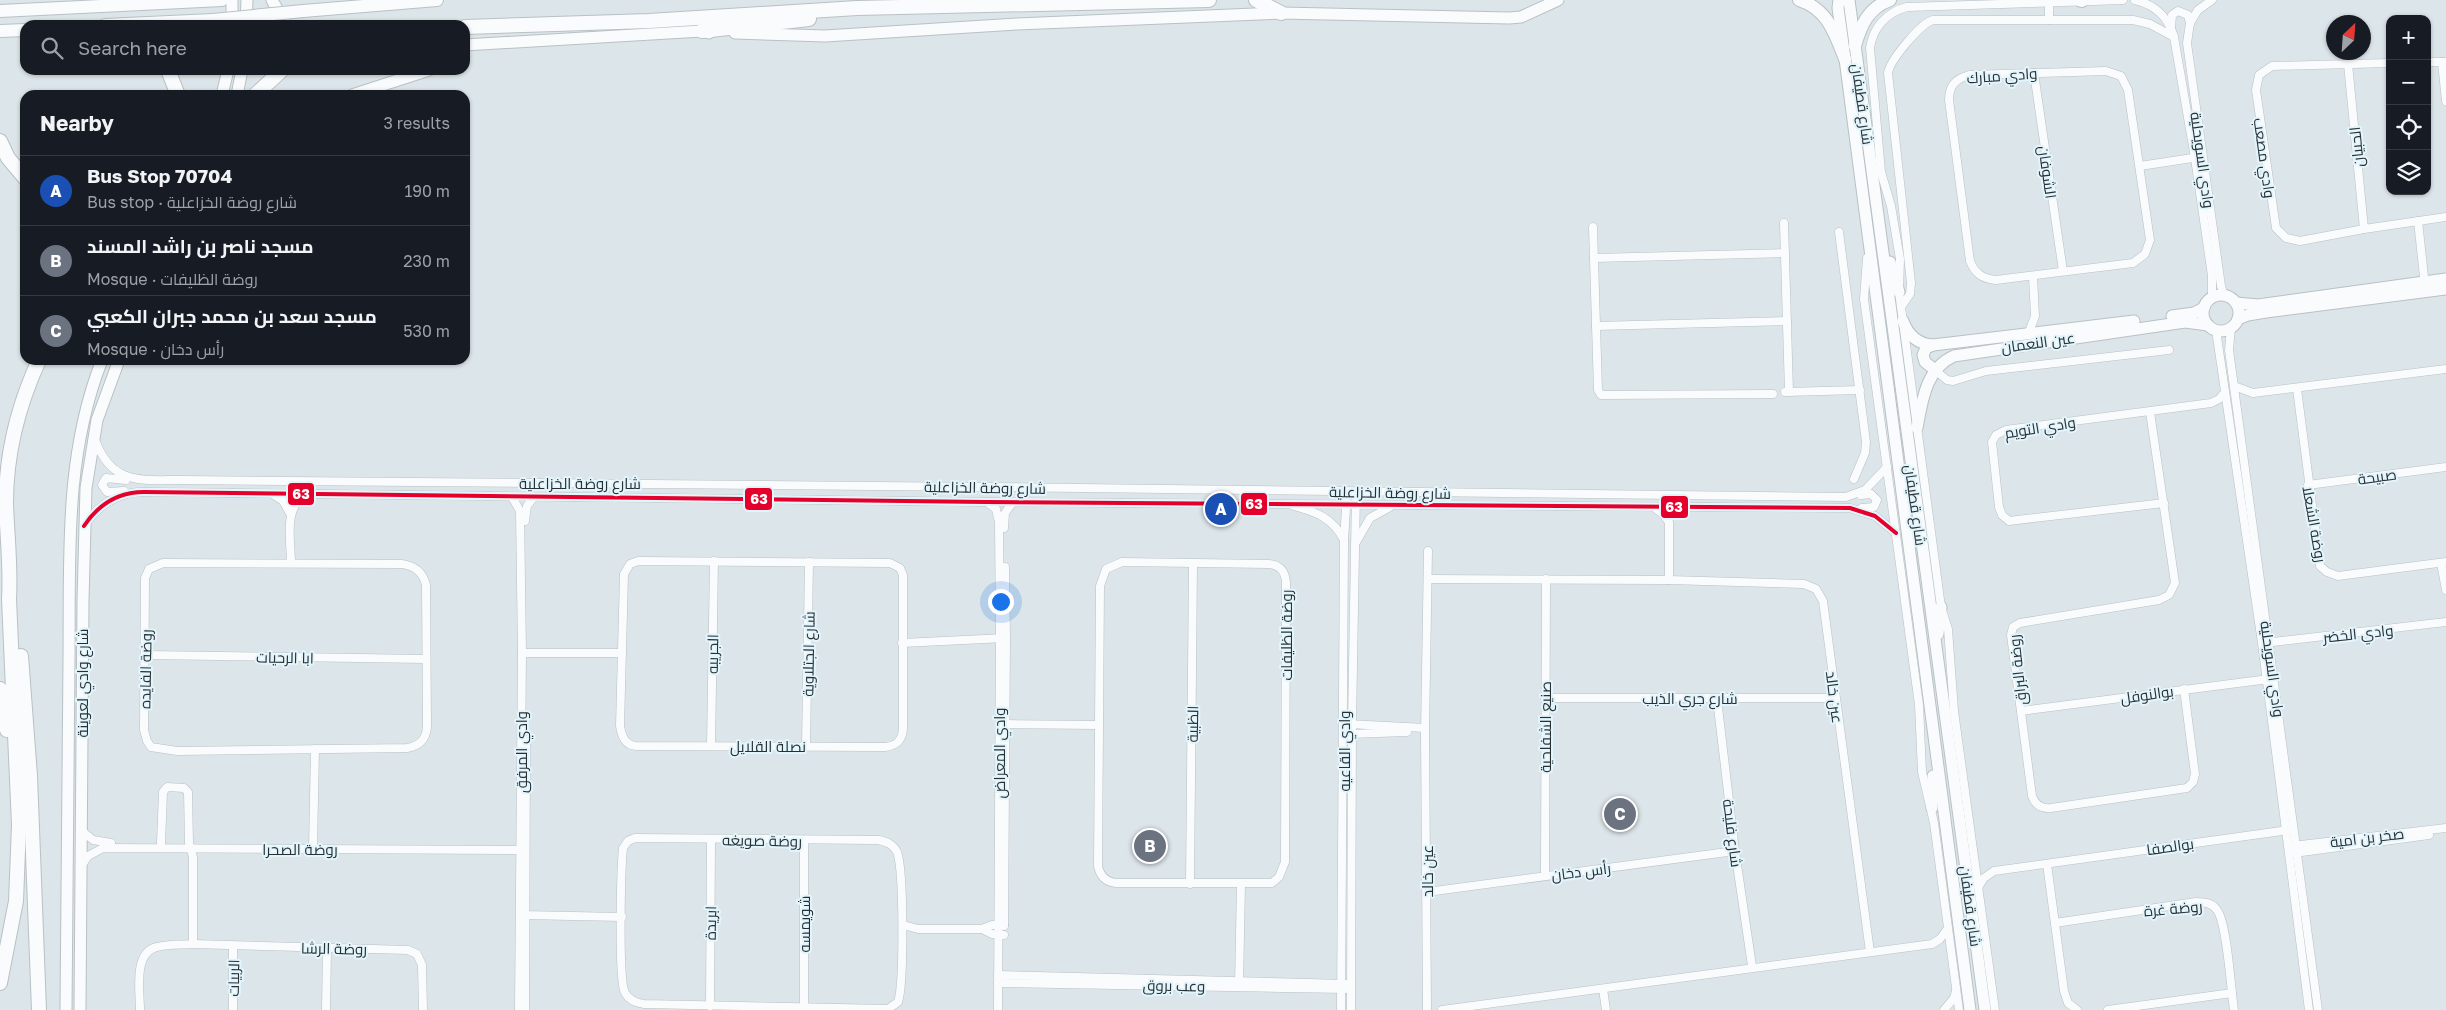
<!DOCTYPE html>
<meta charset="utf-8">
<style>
:root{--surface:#171b24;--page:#20242c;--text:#f1f3f6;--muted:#9ea1a6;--line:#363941;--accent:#7c3aed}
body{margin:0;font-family:"Golos Text",Cairo,sans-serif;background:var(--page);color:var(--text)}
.controls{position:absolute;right:15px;top:15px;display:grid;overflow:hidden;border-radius:10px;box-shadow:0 1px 4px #0004}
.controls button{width:45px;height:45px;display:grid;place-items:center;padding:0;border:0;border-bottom:1px solid var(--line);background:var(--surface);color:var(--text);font:25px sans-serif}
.compass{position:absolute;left:2326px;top:15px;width:45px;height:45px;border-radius:50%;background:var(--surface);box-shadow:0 1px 4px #0004;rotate:25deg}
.you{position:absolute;left:1000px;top:601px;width:18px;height:18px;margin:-12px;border:4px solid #fff;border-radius:50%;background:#1a73e8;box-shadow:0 0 0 8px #1a73e833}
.badge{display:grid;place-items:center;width:32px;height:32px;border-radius:50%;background:var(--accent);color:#fff;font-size:16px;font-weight:700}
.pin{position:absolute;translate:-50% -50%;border:2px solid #fff;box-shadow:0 1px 5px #0006}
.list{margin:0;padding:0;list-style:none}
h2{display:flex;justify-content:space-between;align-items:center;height:65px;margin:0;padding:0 20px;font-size:21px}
h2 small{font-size:16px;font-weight:400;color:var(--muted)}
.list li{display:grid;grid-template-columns:32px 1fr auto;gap:15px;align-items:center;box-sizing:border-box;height:70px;padding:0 20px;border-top:1px solid var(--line)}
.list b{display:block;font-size:19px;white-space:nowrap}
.list p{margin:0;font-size:16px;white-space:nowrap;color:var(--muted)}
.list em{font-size:16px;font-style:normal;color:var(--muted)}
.icon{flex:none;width:28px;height:28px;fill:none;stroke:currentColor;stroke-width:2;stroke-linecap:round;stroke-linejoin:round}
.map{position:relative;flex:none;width:2446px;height:1010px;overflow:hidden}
.search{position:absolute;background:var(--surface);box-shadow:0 1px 4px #0004;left:20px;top:20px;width:450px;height:55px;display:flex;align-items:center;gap:12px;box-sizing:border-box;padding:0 18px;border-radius:15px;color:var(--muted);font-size:19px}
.panel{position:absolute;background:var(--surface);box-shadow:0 1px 4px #0004;left:20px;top:90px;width:450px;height:275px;border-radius:15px}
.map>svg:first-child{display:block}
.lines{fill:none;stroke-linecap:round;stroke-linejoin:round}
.street-casing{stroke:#b9c1c4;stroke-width:9}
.secondary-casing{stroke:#b9c1c4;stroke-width:13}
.primary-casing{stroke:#b9c1c4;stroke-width:14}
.highway-casing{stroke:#b9c1c4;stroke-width:16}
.street{stroke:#fafbfc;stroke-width:8}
.secondary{stroke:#fafbfc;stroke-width:11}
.primary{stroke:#fafbfc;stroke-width:12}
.highway{stroke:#fafbfc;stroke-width:14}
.primary-bridge-casing{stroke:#b9c1c4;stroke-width:14;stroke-linecap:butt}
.primary-bridge{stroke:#fafbfc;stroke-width:12}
.bus-1-casing{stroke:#e3f5fc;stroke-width:8}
.bus-1{stroke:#e4002b;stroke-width:4}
.labels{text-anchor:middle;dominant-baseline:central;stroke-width:4;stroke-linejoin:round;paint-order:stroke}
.street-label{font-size:15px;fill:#293033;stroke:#e3f5fc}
.line-badge{stroke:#e3f5fc;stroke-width:2}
.badge-label{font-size:14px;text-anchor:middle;font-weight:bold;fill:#fff}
</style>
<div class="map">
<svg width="2446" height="1010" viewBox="0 0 2446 1010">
<rect width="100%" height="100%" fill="#dce5e9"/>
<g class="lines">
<defs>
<g id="street">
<path d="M2135,0C2156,5 2168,17 2174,37L2195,158L2212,276V298"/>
<polyline points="2212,0 2198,10 2190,23 2187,43 2221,286 2224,296"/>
<polyline points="2049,2 2049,20"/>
<polyline points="2171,28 2172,15 2178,11 2188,15 2190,23"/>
<polyline points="2427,62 2445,62"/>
<polyline points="2442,62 2446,101"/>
<polyline points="2390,63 2272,66 2259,75 2256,90 2276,228 2286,238 2300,241 2364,229 2446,217"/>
<polyline points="2348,64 2364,229"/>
<path d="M2106,71L2121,76L2128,90L2150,240L2145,254L2133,263L1996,280C1983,279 1975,274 1970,261L1949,100C1949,86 1955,79 1969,75Z"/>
<polyline points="2034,73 2063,271"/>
<polyline points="2140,166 2199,157"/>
<polyline points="2418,221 2425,286"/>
<polyline points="1784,223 1789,392"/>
<polyline points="1593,227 1598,390 1601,395 1773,394"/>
<polyline points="1839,232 1866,442 1865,453 1854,479"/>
<polyline points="1594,258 1785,253"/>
<polyline points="1867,258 1864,299 1919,705 1922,772 1934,823 1959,1010"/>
<path d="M1901,307L1910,294L1911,283L1888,73C1890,60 1921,23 1933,20H2133L2150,24L2174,37"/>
<polyline points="1596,326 1787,321"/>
<polyline points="2231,328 2229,350 2318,1010"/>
<polyline points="2216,330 2262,643 2309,1010"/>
<polyline points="2028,335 2035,316 2033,277"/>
<polyline points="1935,370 1947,380 1953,381 1986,371 2169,350"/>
<polyline points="2234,386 2253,393 2446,369"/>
<polyline points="2297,389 2320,566 2327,572 2338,576 2446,562"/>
<polyline points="1785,392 1860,390"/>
<path d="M2150,412L2175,583L2169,595L2159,600L2020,623L2013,627L2011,635L2032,796C2035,805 2042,809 2051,808L2187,788L2193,782L2195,774L2184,689"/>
<path d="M95,440C112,485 140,480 181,480L987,487L1846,497L1865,490L1887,467"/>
<polyline points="2308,485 2446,467"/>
<polyline points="124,491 107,492 102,485 106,478 126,480"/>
<polyline points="274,495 283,501 291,515"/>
<polyline points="1861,495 1871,494 1877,500 1874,507 1862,508"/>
<polyline points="512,497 520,511 522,653 519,1010"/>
<polyline points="988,503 996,509 999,522 1000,638 998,1010"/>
<polyline points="2164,503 2009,521 2002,515 1999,507 1992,442 1996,435 2006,430 2211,403 2219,399 2225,392"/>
<path d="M1294,506C1316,512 1333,518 1344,540"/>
<polyline points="1655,508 1663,514 1669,522 1669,580"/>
<polyline points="525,521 527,506 533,498"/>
<path d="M85,525C99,504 119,492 144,492L986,502L1850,508L1875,516L1896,533"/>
<polyline points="1004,528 1005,513 1013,502"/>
<polyline points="1355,544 1370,518 1390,507"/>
<path d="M638,561L890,563L900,568L903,575V729C902,741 896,746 885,747L636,746C625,745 622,737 620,726L624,574L630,564Z"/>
<path d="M1122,562L1269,564C1280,565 1285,571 1286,582L1285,862L1279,877L1272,883H1116C1106,882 1100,876 1098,866L1100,586L1106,569Z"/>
<path d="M163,563L402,564C415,566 423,572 426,585L427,727C426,740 419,746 407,748L177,751L151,747L147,741L144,730L145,578L149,569Z"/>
<path d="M291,563C291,542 283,507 305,496"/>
<polyline points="2441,563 2446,590"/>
<polyline points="1428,579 1669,580 1804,584 1816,589 1823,601 1870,952"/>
<polyline points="902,643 1005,638"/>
<polyline points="2264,643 2446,622"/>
<polyline points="522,653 622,653"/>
<polyline points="145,655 426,659"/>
<polyline points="1545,698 1835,698"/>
<polyline points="1717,699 1735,851 1752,966"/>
<polyline points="2021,711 2269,679"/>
<polyline points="1002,724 1098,725"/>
<polyline points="1348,724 1425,728"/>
<polyline points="1349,734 1407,732"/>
<polyline points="711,746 714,561"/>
<polyline points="806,746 809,562"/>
<polyline points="81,830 93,840 111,843"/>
<path d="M635,838L879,840C887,842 893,844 897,852C904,870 904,984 898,1002L888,1009L644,1004C636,1003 629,1000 625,993C618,979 621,869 623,848L628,841Z"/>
<polyline points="161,843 163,792 167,787 184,788 188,792 189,843 193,857 193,944"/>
<polyline points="2292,846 2446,828"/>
<polyline points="313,849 315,749"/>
<polyline points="2294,853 2429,835"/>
<polyline points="2047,864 2064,991 2068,1003 2077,1010"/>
<polyline points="82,865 88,856 103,848 524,850"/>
<polyline points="1545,875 1546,579"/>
<polyline points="1190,884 1193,564"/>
<polyline points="1979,886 1984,878 1994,871 2289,830"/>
<polyline points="1427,892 1735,851"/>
<polyline points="522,915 622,917"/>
<path d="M2055,923L2196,902C2205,902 2212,903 2217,910C2227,922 2231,991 2234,1010"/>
<polyline points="903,925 918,929 982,929 992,925 1004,925"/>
<polyline points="1004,926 1006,638 1005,567"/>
<polyline points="982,929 992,934 1004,935"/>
<polyline points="998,975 1346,984"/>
<polyline points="998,983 1346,989"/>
<polyline points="1239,985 1241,884"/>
<polyline points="1603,989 1606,1010"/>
<polyline points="710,1006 711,839"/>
<polyline points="804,1007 804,841"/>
<path d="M140,1010C140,992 133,952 157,947C168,944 181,945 193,944L408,950L417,954L422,965L423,1010"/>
<polyline points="233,1010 233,946"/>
<polyline points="326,1010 327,948"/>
<polyline points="525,1010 526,740"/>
<polyline points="1341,1010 1344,541 1347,492"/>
<polyline points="1351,1010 1352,724 1356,492"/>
<polyline points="1427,1010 1425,732 1428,551"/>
<polyline points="1442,1010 1932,944 1940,939 1948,928"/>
<polyline points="1944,1010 1954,998 1956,991"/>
<path d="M1995,1010L1954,711L1948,629L1941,607L1899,292L1900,259L1891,206L1881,172L1870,48C1873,27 1887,12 1907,7L2123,0"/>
<polyline points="2108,1010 2232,993"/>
</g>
<g id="secondary">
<polyline points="232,0 232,25"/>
<polyline points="272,0 286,25"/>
<path d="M1839,0L1838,8L1845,59C1886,376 1927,693 1970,1010"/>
<polyline points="1849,0 1985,1010"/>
<polyline points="246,25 247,0"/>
<polyline points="735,33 825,36 1017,24 1281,13 1509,18 1521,17 1558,0"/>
<polyline points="465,45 702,31 709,33"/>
<polyline points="222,95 228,70"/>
<polyline points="237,95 242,70"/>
<polyline points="352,95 429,70"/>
<polyline points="1890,262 1899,292"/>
<circle cx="2221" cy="313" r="18"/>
<polyline points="2236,303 2258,305 2446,279"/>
<polyline points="2172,316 2194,313 2204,308"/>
<polyline points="2238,319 2248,315 2266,312 2446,289"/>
<path d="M1903,321C1908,335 1918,344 1933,345L2134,321"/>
<polyline points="1933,345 1926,348 1923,355 1925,362 1935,370"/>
<path d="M1917,428C1922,401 1926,368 1954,356L2185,322L2208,325"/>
<polyline points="1938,634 1941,607"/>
<polyline points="1932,808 1933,776"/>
<path d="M66,1010C67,893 67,776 69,658C70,557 64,456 102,360"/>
<polyline points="80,1010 83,601 86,488 97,420 119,360"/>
</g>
<g id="primary">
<path d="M1799,0C1828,9 1835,34 1845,59"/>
<polyline points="2079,0 2082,1"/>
<polyline points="0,11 222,0"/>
<polyline points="303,11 437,0"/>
<polyline points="105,25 213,20"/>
<polyline points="0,31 25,30"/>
<path d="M1855,46C1861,25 1868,8 1890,0"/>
</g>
<g id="highway">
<polyline points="1256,0 1281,13"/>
<polyline points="465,27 649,21 857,8 1209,0"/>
<polyline points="702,31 809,19"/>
<polyline points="168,70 178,95"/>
<polyline points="255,95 282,70"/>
<polyline points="0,141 8,158 25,178"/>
<polyline points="21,656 30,776 39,1010"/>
<polyline points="0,689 7,730"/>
<path d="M0,983L16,901L19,825L9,599C11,567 7,535 6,503C6,453 18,406 39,360"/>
</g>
</defs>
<!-- street casing -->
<use href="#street" class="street-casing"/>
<!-- secondary casing -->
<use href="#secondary" class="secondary-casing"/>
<!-- primary casing -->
<use href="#primary" class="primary-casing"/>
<!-- highway casing -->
<use href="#highway" class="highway-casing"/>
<!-- street -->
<use href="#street" class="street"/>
<!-- secondary -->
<use href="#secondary" class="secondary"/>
<!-- primary -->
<use href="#primary" class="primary"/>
<!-- highway -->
<use href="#highway" class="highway"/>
<defs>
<polyline id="primary-bridge" points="213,20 303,11"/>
</defs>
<!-- primary-bridge casing -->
<use href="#primary-bridge" class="primary-bridge-casing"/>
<!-- primary-bridge -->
<use href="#primary-bridge" class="primary-bridge"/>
<defs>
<path id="bus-1" d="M84,526C98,505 118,492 144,492L986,502L1850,508L1875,516L1896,533"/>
</defs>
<!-- bus-1 casing -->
<use href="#bus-1" class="bus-1-casing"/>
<!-- bus-1 -->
<use href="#bus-1" class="bus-1"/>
</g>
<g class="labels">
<!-- street labels -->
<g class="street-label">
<text transform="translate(2002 75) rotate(-4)">وادي مبارك</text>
<text transform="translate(1863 104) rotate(82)">شارع قطيفان</text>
<text transform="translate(2356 147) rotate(-96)">الحبيان</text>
<text transform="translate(2265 158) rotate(82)">وادي مصعب</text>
<text transform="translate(2203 160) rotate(82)">وادي السويحلية</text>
<text transform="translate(2048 172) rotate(82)">الشوفان</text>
<text transform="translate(2038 342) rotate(-8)">عين النعمان</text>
<text transform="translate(2040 427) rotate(-9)">وادي التويم</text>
<text transform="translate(2377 476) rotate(-8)">صبيحة</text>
<text x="580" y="483">شارع روضة الخزاعلية</text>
<text transform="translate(985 487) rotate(1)">شارع روضة الخزاعلية</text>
<text transform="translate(1390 492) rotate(1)">شارع روضة الخزاعلية</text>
<text transform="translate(1916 505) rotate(82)">شارع قطيفان</text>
<text transform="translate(2315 524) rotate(80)">روضة الشعلا</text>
<text transform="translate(2358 633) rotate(-6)">وادي الخضر</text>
<text transform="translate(1286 635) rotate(-90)">روضة الظليفات</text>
<text transform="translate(712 654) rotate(-89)">الجريبه</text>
<text transform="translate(808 654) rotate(-89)">شارع الجتلاوية</text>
<text transform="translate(285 657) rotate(1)">ابا الرحيات</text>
<text transform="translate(145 669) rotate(-89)">روضة الفايده</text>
<text transform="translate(2273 669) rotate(82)">وادي السويحلية</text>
<text transform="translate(2017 670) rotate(-96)">روضة البراق</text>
<text transform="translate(82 683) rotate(-90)">شارع وادي لعوينة</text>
<text transform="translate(2147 694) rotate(-8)">بوالنوفل</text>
<text transform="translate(1835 697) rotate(83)">عين خالد</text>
<text x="1690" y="698">شارع جري الذيب</text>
<text transform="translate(1192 724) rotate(-89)">الظبية</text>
<text transform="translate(1545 727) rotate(-90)">صنيع الشفلحية</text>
<text x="768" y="746">نصلة القلايل</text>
<text transform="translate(1344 751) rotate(-90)">وادي القاعيه</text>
<text transform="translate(521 752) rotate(-90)">وادي المرفق</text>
<text transform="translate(999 753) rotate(-90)">وادي المعراض</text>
<text transform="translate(1733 833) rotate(83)">شارع فليحة</text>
<text transform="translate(2367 837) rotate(-7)">صخر بن امية</text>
<text transform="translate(762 840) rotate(1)">روضة صويغه</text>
<text transform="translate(2170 846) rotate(-8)">بوالصفا</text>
<text x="300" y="849">روضة الصحرا</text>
<text transform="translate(1427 871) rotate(-90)">عين خالد</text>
<text transform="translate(1581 871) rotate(-7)">رأس دخان</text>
<text transform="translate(1971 906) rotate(82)">شارع قطيفان</text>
<text transform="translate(2173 908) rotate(-5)">روضة غرة</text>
<text transform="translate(710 923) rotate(-89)">ابريدة</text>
<text transform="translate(804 924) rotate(-90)">شويمسه</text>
<text transform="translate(334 948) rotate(1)">روضة الرشا</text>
<text transform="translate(233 978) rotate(-89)">الربيات</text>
<text transform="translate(1174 985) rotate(1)">وعب بروق</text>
</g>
</g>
<g class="line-badge">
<rect x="287" y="482" width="28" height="24" rx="5" fill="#e4002b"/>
<rect x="744" y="487" width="29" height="24" rx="5" fill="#e4002b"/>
<rect x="1240" y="492" width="28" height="24" rx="5" fill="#e4002b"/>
<rect x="1660" y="495" width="29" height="24" rx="5" fill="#e4002b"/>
</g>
<g class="badge-label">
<text x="301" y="499">63</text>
<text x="759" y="504">63</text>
<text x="1254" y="509">63</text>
<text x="1674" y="512">63</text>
</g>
</svg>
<div class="controls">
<button>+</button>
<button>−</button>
<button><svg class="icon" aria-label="locate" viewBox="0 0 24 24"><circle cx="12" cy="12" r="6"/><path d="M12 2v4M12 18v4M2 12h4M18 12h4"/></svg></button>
<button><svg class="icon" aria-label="layers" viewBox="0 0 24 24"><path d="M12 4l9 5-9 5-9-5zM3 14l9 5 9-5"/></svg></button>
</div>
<svg class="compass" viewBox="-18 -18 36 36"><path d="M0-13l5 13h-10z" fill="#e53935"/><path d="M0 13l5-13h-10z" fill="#9ea1a6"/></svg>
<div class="you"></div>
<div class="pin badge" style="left:1221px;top:509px;background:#1a4fb4">A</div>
<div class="pin badge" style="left:1150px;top:846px;background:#6b7280">B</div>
<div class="pin badge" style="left:1620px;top:814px;background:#6b7280">C</div>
<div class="search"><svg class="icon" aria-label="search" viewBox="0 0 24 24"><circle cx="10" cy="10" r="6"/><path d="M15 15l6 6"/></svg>Search here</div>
<section class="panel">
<h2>Nearby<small>3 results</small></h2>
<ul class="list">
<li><span class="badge" style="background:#1a4fb4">A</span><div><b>Bus Stop 70704</b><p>Bus stop · شارع روضة الخزاعلية</p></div><em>190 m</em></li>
<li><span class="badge" style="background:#6b7280">B</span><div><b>مسجد ناصر بن راشد المسند</b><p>Mosque · روضة الظليفات</p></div><em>230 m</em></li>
<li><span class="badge" style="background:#6b7280">C</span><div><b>مسجد سعد بن محمد جبران الكعبي</b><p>Mosque · رأس دخان</p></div><em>530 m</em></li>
</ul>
</section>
</div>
